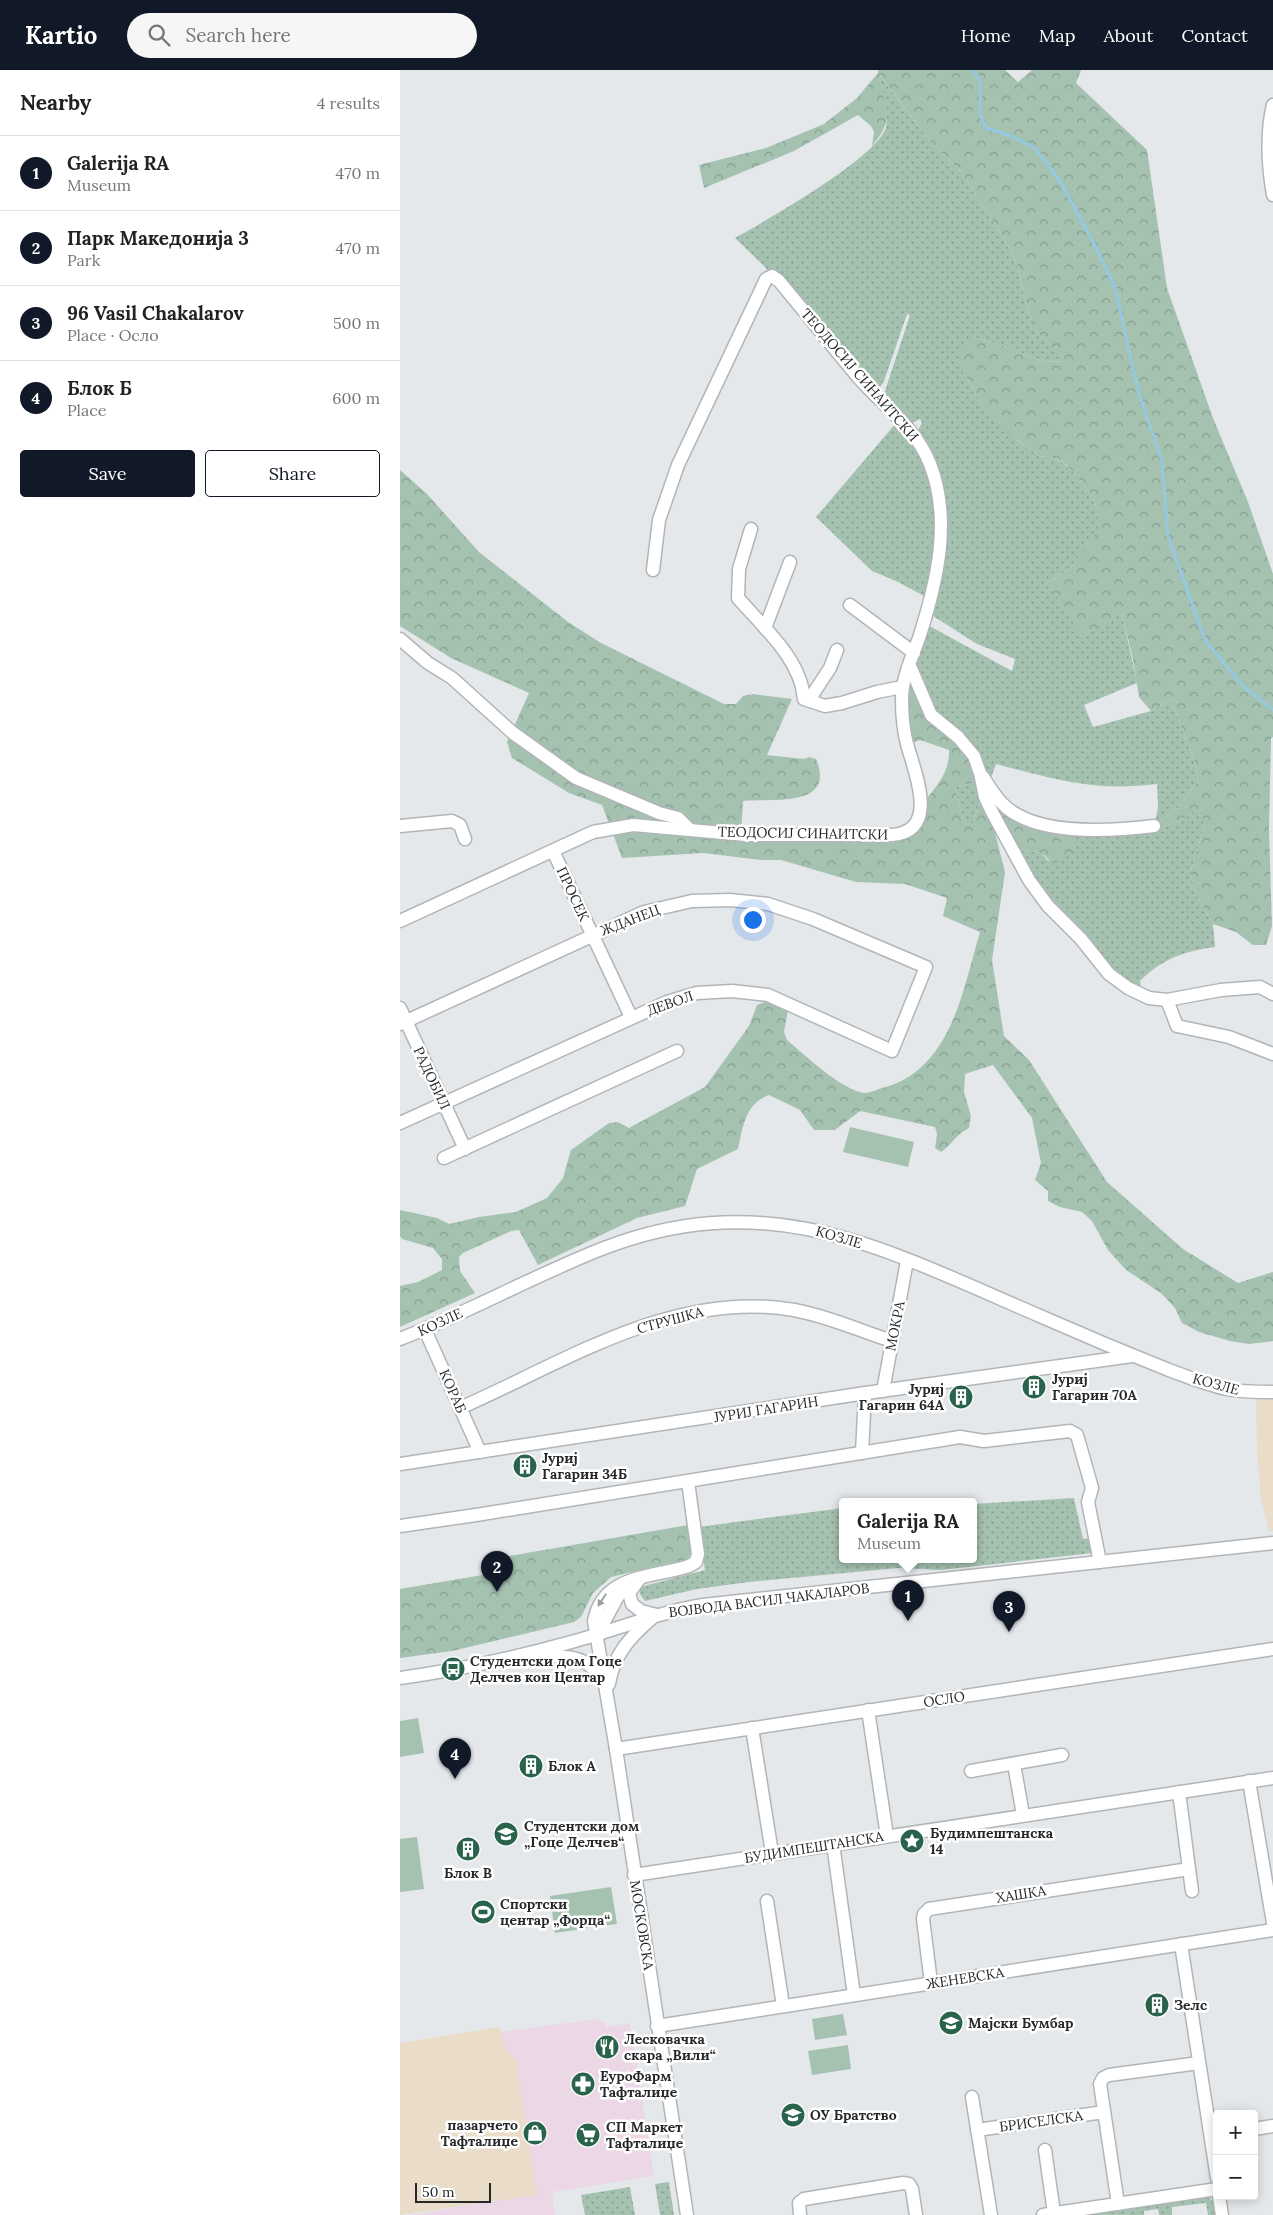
<!DOCTYPE html>
<meta charset="utf-8">
<style>
:root{--surface:#fff;--page:#f6f6f6;--text:#222;--muted:#767676;--line:#e0e0e0;--accent:#111827}
body{margin:0;font-family:Lora,serif;background:var(--page);color:var(--text)}
.controls{position:absolute;right:15px;bottom:15px;display:grid;overflow:hidden;border-radius:5px;box-shadow:0 2px 12px #0003}
.controls button{width:45px;height:45px;display:grid;place-items:center;padding:0;border:0;border-bottom:1px solid var(--line);background:var(--surface);color:var(--text);font:25px sans-serif}
.scale{position:absolute;left:15px;bottom:12px;width:76px;box-sizing:border-box;padding-left:5px;border:2px solid #262729;border-top:0;font-size:14px;line-height:18px;white-space:nowrap;color:#262729;-webkit-text-stroke:4px #fff;paint-order:stroke}
.you{position:absolute;left:352px;top:849px;width:18px;height:18px;margin:-12px;border:4px solid #fff;border-radius:50%;background:#1a73e8;box-shadow:0 0 0 8px #1a73e833}
.badge{display:grid;place-items:center;width:32px;height:32px;border-radius:50%;background:var(--accent);color:#fff;font-size:16px;font-weight:700}
.pin{position:absolute;translate:-50% -41px;filter:drop-shadow(0 1px 2px #0008)}
.pin::after{content:'';position:absolute;top:26px;width:18px;height:15px;background:inherit;clip-path:polygon(0 0,100% 0,50% 100%)}
.popup{position:absolute;left:439px;top:1428px;width:138px;height:65px;box-sizing:border-box;display:grid;place-content:center;border-radius:5px;background:var(--surface);filter:drop-shadow(0 1px 4px #0005);font-size:16px;white-space:nowrap;color:var(--muted)}
.popup b{font-size:19px;color:var(--text)}
.popup::after{content:'';position:absolute;left:50%;top:100%;margin-left:-10px;border:10px solid transparent;border-top-color:var(--surface)}
.list{margin:0;padding:0;list-style:none}
h2{display:flex;justify-content:space-between;align-items:center;height:65px;margin:0;padding:0 20px;font-size:21px}
h2 small{font-size:16px;font-weight:400;color:var(--muted)}
.list li{display:grid;grid-template-columns:32px 1fr auto;gap:15px;align-items:center;box-sizing:border-box;height:75px;padding:0 20px;border-top:1px solid var(--line)}
.list b{display:block;font-size:19px;white-space:nowrap}
.list p{margin:0;font-size:16px;white-space:nowrap;color:var(--muted)}
.list em{font-size:16px;font-style:normal;color:var(--muted)}
.actions{display:flex;gap:10px;padding:15px 20px}
.actions a{flex:1;padding:11px 0;border:1px solid var(--accent);border-radius:5px;text-align:center;font-size:18px;color:var(--accent)}
.actions .main{background:var(--accent);color:#fff}
.icon{flex:none;width:28px;height:28px;fill:none;stroke:currentColor;stroke-width:2;stroke-linecap:round;stroke-linejoin:round}
.map{position:relative;flex:none;width:873px;height:2145px;overflow:hidden}
header{display:flex;align-items:center;gap:30px;box-sizing:border-box;height:70px;padding:0 25px;background:var(--accent);color:#fff}
header strong{font-size:24px}
nav{display:flex;gap:28px;margin-inline-start:auto;font-size:18px}
.search{width:350px;height:45px;background:var(--page);display:flex;align-items:center;gap:12px;box-sizing:border-box;padding:0 18px;border-radius:28px;color:var(--muted);font-size:19px}
main{display:flex}
aside{flex:1;background:var(--surface)}
.map>svg:first-child{display:block}
.commercial{fill:#ebd7e6}
.industrial{fill:#e9dcc8}
.grass{fill:url(#grass-dots)}
.forest{fill:url(#forest-crowns);fill-rule:evenodd}
.pitch{fill:#a5c2b1}
.lines{fill:none;stroke-linecap:round;stroke-linejoin:round}
.stream{stroke:#95c9e1;stroke-width:3}
.minor-casing{stroke:#b2b5b8;stroke-width:15}
.minor{stroke:#fff;stroke-width:12}
.oneway{fill:#9d9e9f}
.labels{text-anchor:middle;dominant-baseline:central;stroke-width:5;stroke-linejoin:round;paint-order:stroke}
.street-label{font-size:14px;fill:#262729;stroke:#fff}
.poi-label{font-size:14px;font-weight:bold;fill:#262729;stroke:#fff;text-anchor:start}
</style>
<header>
<strong>Kartio</strong>
<div class="search"><svg class="icon" aria-label="search" viewBox="0 0 24 24"><circle cx="10" cy="10" r="6"/><path d="M15 15l6 6"/></svg>Search here</div>
<nav><a>Home</a><a>Map</a><a>About</a><a>Contact</a></nav>
</header>
<main>
<aside>
<h2>Nearby<small>4 results</small></h2>
<ul class="list">
<li><span class="badge">1</span><div><b>Galerija RA</b><p>Museum</p></div><em>470 m</em></li>
<li><span class="badge">2</span><div><b>Парк Македонија 3</b><p>Park</p></div><em>470 m</em></li>
<li><span class="badge">3</span><div><b>96 Vasil Chakalarov</b><p>Place · Осло</p></div><em>500 m</em></li>
<li><span class="badge">4</span><div><b>Блок Б</b><p>Place</p></div><em>600 m</em></li>
</ul>
<div class="actions"><a class="main">Save</a><a>Share</a></div>
</aside>
<div class="map">
<svg width="873" height="2145" viewBox="0 0 873 2145">
<defs>
<pattern id="grass-dots" width="8" height="8" patternUnits="userSpaceOnUse" patternTransform="scale(1.25)"><rect width="8" height="8" fill="#a5c2b1"/><path d="M2 2h.1M6 6h.1" fill="none" stroke="#869e90" stroke-width="1.8" stroke-linecap="round"/></pattern>
<pattern id="forest-crowns" width="20" height="18" patternUnits="userSpaceOnUse" patternTransform="scale(1.25)"><rect width="20" height="18" fill="#a5c2b1"/><path d="M2 6a3 3 0 1 1 6 0M12 15a3 3 0 1 1 6 0" fill="none" stroke="#869e90"/></pattern>
</defs>
<rect width="100%" height="100%" fill="#e5e8eb"/>
<!-- commercial -->
<polygon class="commercial" points="197,1949 206,1953 206,1957 230,1953 254,2106 152,2122 155,2145 10,2145 126,2126 101,1962"/>
<!-- industrial -->
<g class="industrial">
<polygon points="873,1328 873,1461 869,1462 861,1429 857,1381 856,1329"/>
<polygon points="100,1957 103,1975 116,1990 137,2125 0,2145 0,1973"/>
</g>
<!-- grass -->
<g class="grass">
<path d="M478,3L529,70L561,102L604,168L617,195L629,244L639,264L666,292L641,291L607,277L573,267L563,302L582,335L617,370L639,386L660,390L675,404L690,423L698,440L699,460L671,498L648,512L722,543L737,613L684,635L693,657L751,641L771,630L795,692L798,711L778,738L754,756L758,738L757,714C695,722 655,709 596,694L588,716L586,729L580,733L572,755H567L563,750L555,718L557,716L574,713L531,645L510,596L524,553L612,601L615,589L577,574L533,546L545,479L522,367L518,360L522,353L520,349L512,353L484,324L510,245L507,244L505,250L484,311L476,324L363,195L335,168C367,150 471,91 485,60C490,48 481,16 478,3Z"/>
<path d="M496,353C502,359 509,366 514,373C544,423 536,474 526,527L496,511L472,501L416,447Z"/>
<path d="M801,736L804,759L790,803L797,827L813,854L815,877C784,881 762,889 740,911L742,924L728,918L648,836L618,779C629,781 642,780 648,791L659,786L673,758L754,761L783,749Z"/>
<polygon points="674,1428 683,1469 692,1468 693,1483 541,1500 498,1498 349,1512 297,1519 245,1531 240,1524 240,1518 244,1516 305,1500 298,1457 443,1438 443,1490 573,1490 573,1434"/>
<polygon points="269,2112 274,2145 260,2145 255,2114"/>
<polygon points="230,2117 235,2145 185,2145 181,2125"/>
<polygon points="808,2126 813,2132 815,2145 808,2145 806,2133 772,2137 772,2145 759,2145 758,2139 744,2141 744,2145 675,2145"/>
</g>
<!-- forest -->
<g class="forest">
<path d="M478,0H605L618,12L632,0H681L676,13L747,80L767,218L813,348L848,432L873,504V667L871,668L869,761L872,856L866,875H853L836,862L813,854L797,827L790,803L804,759L801,737L783,749L754,761V756L778,738L798,711L795,692L771,630L751,641L739,627L733,590L722,543L688,562L680,564L648,512L671,498L698,460V440L690,423L675,404L661,390L639,386L605,361L582,335L563,302L560,289V278L565,272L573,267L607,277L641,291L665,292L639,264L629,244L617,195L604,168L561,102L529,70L479,4C483,37 498,46 472,76L474,62L471,56L458,45L394,81L304,118L299,95L366,78L424,54L457,28L478,3Z"/>
<path d="M0,400L27,424L79,482L168,552L201,573L324,634H336L343,626L353,624L392,629L367,685L404,689L409,687L416,689C437,739 370,728 343,731L341,765L501,764C508,755 514,744 522,735C535,717 550,704 549,680L520,670L511,673L504,658L510,596L528,639L558,667L607,738L673,758L676,776L670,785L659,786L657,793H652L645,786L637,782L618,779L592,751L605,802L592,890L604,966L629,990L707,1112L783,1179L838,1213L873,1202V1271L849,1274L830,1271L799,1262L782,1253L775,1238L761,1223L726,1200L708,1180L692,1151L682,1142L660,1137L648,1131V1121L635,1110L641,1093L632,1048L593,995L565,1004L564,1022L571,1046L569,1058C554,1066 553,1074 541,1082L535,1078L537,1064L535,1057L460,1041L435,1060H414L400,1040L369,1025C345,1034 343,1056 338,1079L297,1099L285,1136L237,1148L138,1195L119,1160L111,1161L63,1183L59,1187L60,1201L75,1223L0,1257V1216L18,1212L42,1200V1189L33,1178L2,1169L0,1166V1140L37,1148L49,1154L79,1147L116,1142L147,1128L163,1108L171,1080L209,1053L218,1052L229,1058L305,1017L349,956L357,935L367,931L388,940L384,962L387,970C404,984 442,1021 465,1023C471,1023 480,1018 486,1017C552,997 563,919 580,862L543,846L547,828L505,814L456,812L381,790H361L303,783L222,788L202,735L169,723L112,688L107,672L129,623L51,588L0,556ZM578,708L586,729L580,733L572,755H567L563,750L555,718L557,716L574,713Z"/>
<polygon points="288,1455 292,1482 288,1489 211,1507 193,1523 181,1547 174,1552 52,1581 0,1588 0,1519 94,1503 92,1489"/>
</g>
<!-- pitch -->
<g class="pitch">
<polygon points="450,1057 514,1072 508,1097 443,1082"/>
<polygon points="18,1648 24,1683 0,1687 0,1651"/>
<polygon points="17,1767 24,1819 0,1822 0,1769"/>
<polygon points="211,1817 217,1854 155,1863 150,1826"/>
<polygon points="443,1944 447,1965 415,1970 412,1949"/>
<polygon points="448,1975 451,1999 412,2005 408,1981"/>
</g>
<g class="lines">
<!-- stream -->
<path class="stream" d="M573,0C586,14 578,28 580,43C581,48 584,53 586,58L608,65L635,78L660,111L698,181L715,218L739,324L762,391L768,466L805,570L842,615L873,640"/>
<defs>
<g id="minor">
<path d="M873,35C866,64 868,96 873,125"/>
<path d="M351,459L339,499L338,528C363,557 401,589 404,629L425,636L442,633L477,622L502,617"/>
<polyline points="450,535 514,583"/>
<polyline points="365,558 390,492"/>
<polyline points="0,569 28,593 52,608 113,663 176,708 259,743 278,748 290,760"/>
<polyline points="510,596 531,645 558,667 574,686 580,703 585,727 592,742 629,810 648,836 681,869 709,904 728,918 749,928 767,930"/>
<polyline points="409,630 430,598 437,580"/>
<path d="M583,707C590,718 597,730 607,738C641,766 713,761 754,756"/>
<polyline points="0,756 52,751 60,755 65,769"/>
<polyline points="153,781 231,947"/>
<path d="M0,851L193,762L233,755L346,765H492C541,761 514,701 507,674C503,659 502,644 502,629C502,608 512,587 519,568C537,512 552,450 530,394C515,356 484,337 458,307C431,275 406,243 379,211L372,206L366,209L359,224L278,395L259,450L253,500"/>
<polyline points="873,924 860,917 821,920 767,930 777,956 829,967 873,984"/>
<polyline points="0,938 65,1079"/>
<polyline points="0,954 244,842 292,831 330,830 368,834 413,849 526,897 492,981 368,925 332,921 297,923 267,932 0,1053"/>
<polyline points="44,1088 277,981"/>
<polyline points="25,1260 80,1382"/>
<path d="M0,1269C69,1242 135,1205 204,1178C371,1114 488,1181 640,1246C683,1265 726,1283 769,1300C788,1307 807,1315 827,1319C842,1322 857,1322 873,1322"/>
<polyline points="483,1321 507,1191"/>
<path d="M60,1338C165,1292 275,1219 394,1240C428,1246 460,1261 492,1271"/>
<polyline points="462,1383 465,1323"/>
<polyline points="0,1394 459,1324 732,1286"/>
<polyline points="0,1456 76,1445 560,1367 584,1371 670,1361 677,1365 692,1418 688,1432 700,1492"/>
<polyline points="238,1511 229,1523 232,1534 241,1541 257,1545"/>
<polyline points="197,1565 217,1528 229,1512"/>
<path d="M135,1586C161,1586 190,1583 202,1612"/>
<path d="M0,1608C59,1600 118,1587 175,1571C218,1559 259,1542 303,1535L873,1473"/>
<path d="M209,1614C213,1586 230,1567 251,1549"/>
<polyline points="468,1640 487,1766"/>
<polyline points="352,1658 372,1783"/>
<polyline points="216,1679 873,1579"/>
<polyline points="614,1694 623,1745"/>
<polyline points="571,1701 662,1685"/>
<polyline points="849,1711 873,1853"/>
<polyline points="433,1774 454,1925"/>
<polyline points="789,1799 792,1821"/>
<polyline points="234,1805 873,1708"/>
<polyline points="367,1831 383,1936"/>
<polyline points="781,1874 817,2108"/>
<polyline points="531,1913 523,1849 524,1844 529,1839 789,1799 779,1722"/>
<polyline points="257,1956 873,1860"/>
<polyline points="572,2027 591,2145"/>
<polyline points="854,2059 873,2056"/>
<polyline points="577,2060 704,2042"/>
<polyline points="645,2080 654,2143"/>
<polyline points="819,2126 822,2145"/>
<polyline points="718,2134 700,2014 703,2008 709,2005 799,1993"/>
<path d="M287,2145L216,1679L194,1551C203,1504 252,1508 289,1496L296,1492L298,1484L288,1412"/>
<polyline points="400,2145 399,2133 404,2129 503,2113 509,2114 512,2119 516,2145"/>
<polyline points="643,2145 817,2119"/>
</g>
</defs>
<!-- minor casing -->
<use href="#minor" class="minor-casing"/>
<!-- minor -->
<use href="#minor" class="minor"/>
</g>
<!-- one-way arrows -->
<defs><path id="oneway-solid" d="M-6-.8H1V-3.2L6.5 0L1 3.2V.8H-6Z" transform="scale(1.25)"/></defs>
<use class="oneway" href="#oneway-solid" transform="translate(202 1530) rotate(124)"/>
<!-- icons -->
<defs>
<symbol id="building-disc" viewBox="-11 -11 22 22"><circle r="9.5" fill="#29634c" stroke="#fff"/><path d="M-4-6H4V6H1V3H-1V6H-4ZM-2.5-4.3h1.7v1.8h-1.7ZM.8-4.3h1.7v1.8H.8ZM-2.5-1h1.7V.8h-1.7ZM.8-1h1.7V.8H.8Z" fill="#fff"/></symbol>
<symbol id="bus-disc" viewBox="-11 -11 22 22"><circle r="9.5" fill="#29634c" stroke="#fff"/><path d="M-5-6H5V4H4V6H2V4H-2V6H-4V4H-5ZM-3.5-4V0h7V-4ZM-3.5 1.2v1.5H-2V1.2ZM2 1.2v1.5H3.5V1.2Z" fill="#fff"/></symbol>
<symbol id="university-disc" viewBox="-11 -11 22 22"><circle r="9.5" fill="#29634c" stroke="#fff"/><path d="M0-5L7-2L0 1L-7-2ZM-4 1L0 2.5L4 1V4Q0 6-4 4Z" fill="#fff"/></symbol>
<symbol id="sight-disc" viewBox="-11 -11 22 22"><circle r="9.5" fill="#29634c" stroke="#fff"/><path d="M0-6L1.8-2.2L6-1.7L2.9 1.2L3.7 5.4L0 3.3L-3.7 5.4L-2.9 1.2L-6-1.7L-1.8-2.2Z" fill="#fff"/></symbol>
<symbol id="stadium-disc" viewBox="-11 -11 22 22"><circle r="9.5" fill="#29634c" stroke="#fff"/><path d="M0-5a6.5 5 0 1 0 0 10a6.5 5 0 1 0 0-10ZM-3.5-1.8h7v3.6h-7Z" fill="#fff"/></symbol>
<symbol id="school-disc" viewBox="-11 -11 22 22"><circle r="9.5" fill="#29634c" stroke="#fff"/><path d="M0-5L7-2L0 1L-7-2ZM-4 1L0 2.5L4 1V4Q0 6-4 4Z" fill="#fff"/></symbol>
<symbol id="restaurant-disc" viewBox="-11 -11 22 22"><circle r="9.5" fill="#29634c" stroke="#fff"/><path d="M-5-6h1v4h1v-4h1v4h1v-4h1v5L-1.5 .5V6h-2V.5L-5-1ZM5-6V6H3V1.5H1.5Q1.5-4 5-6Z" fill="#fff"/></symbol>
<symbol id="pharmacy-disc" viewBox="-11 -11 22 22"><circle r="9.5" fill="#29634c" stroke="#fff"/><path d="M-2-6h4v4h4v4h-4v4h-4v-4h-4v-4h4Z" fill="#fff"/></symbol>
<symbol id="shop-disc" viewBox="-11 -11 22 22"><circle r="9.5" fill="#29634c" stroke="#fff"/><path d="M-5-2.5h2.3a2.7 3.5 0 0 1 5.4 0H5L5.5 6h-11ZM-1.5-2.5h3a1.5 2.3 0 0 0-3 0Z" fill="#fff"/></symbol>
<symbol id="supermarket-disc" viewBox="-11 -11 22 22"><circle r="9.5" fill="#29634c" stroke="#fff"/><path d="M-6-5.5h2.5l.6 2H6L4.5 2H-2.5L-4.4-4H-6ZM-1.5 3.2a1.3 1.3 0 1 0 .1 0ZM3 3.2a1.3 1.3 0 1 0 .1 0Z" fill="#fff"/></symbol>
</defs>
<g fill-rule="evenodd">
<use href="#building-disc" x="620" y="1303" width="28" height="28"/>
<use href="#building-disc" x="547" y="1313" width="28" height="28"/>
<use href="#building-disc" x="111" y="1382" width="28" height="28"/>
<use href="#bus-disc" x="39" y="1585" width="28" height="28"/>
<use href="#building-disc" x="117" y="1682" width="28" height="28"/>
<use href="#university-disc" x="92" y="1750" width="28" height="28"/>
<use href="#sight-disc" x="498" y="1757" width="28" height="28"/>
<use href="#building-disc" x="54" y="1765" width="28" height="28"/>
<use href="#stadium-disc" x="69" y="1828" width="28" height="28"/>
<use href="#building-disc" x="743" y="1921" width="28" height="28"/>
<use href="#school-disc" x="537" y="1939" width="28" height="28"/>
<use href="#restaurant-disc" x="193" y="1963" width="28" height="28"/>
<use href="#pharmacy-disc" x="169" y="2000" width="28" height="28"/>
<use href="#school-disc" x="379" y="2031" width="28" height="28"/>
<use href="#shop-disc" x="121" y="2049" width="28" height="28"/>
<use href="#supermarket-disc" x="174" y="2051" width="28" height="28"/>
</g>
<g class="labels">
<!-- street labels -->
<g class="street-label">
<text transform="translate(460 305) rotate(49)">ТЕОДОСИЈ СИНАИТСКИ</text>
<text transform="translate(403 763) rotate(1)">ТЕОДОСИЈ СИНАИТСКИ</text>
<text transform="translate(173 824) rotate(65)">ПРОСЕК</text>
<text transform="translate(230 850) rotate(-21)">ЖДАНЕЦ</text>
<text transform="translate(270 933) rotate(-19)">ДЕВОЛ</text>
<text transform="translate(32 1008) rotate(65)">РАДОБИЛ</text>
<text transform="translate(439 1167) rotate(16)">КОЗЛЕ</text>
<text transform="translate(270 1250) rotate(-15)">СТРУШКА</text>
<text transform="translate(40 1252) rotate(-25)">КОЗЛЕ</text>
<text transform="translate(495 1256) rotate(-79)">МОКРА</text>
<text transform="translate(816 1314) rotate(15)">КОЗЛЕ</text>
<text transform="translate(53 1321) rotate(66)">КОРАБ</text>
<text transform="translate(366 1339) rotate(-9)">ЈУРИЈ ГАГАРИН</text>
<text transform="translate(369 1530) rotate(-7)">ВОЈВОДА ВАСИЛ ЧАКАЛАРОВ</text>
<text transform="translate(544 1629) rotate(-9)">ОСЛО</text>
<text transform="translate(414 1777) rotate(-9)">БУДИМПЕШТАНСКА</text>
<text transform="translate(621 1824) rotate(-9)">ХАШКА</text>
<text transform="translate(242 1855) rotate(81)">МОСКОВСКА</text>
<text transform="translate(565 1908) rotate(-9)">ЖЕНЕВСКА</text>
<text transform="translate(641 2051) rotate(-8)">БРИСЕЛСКА</text>
</g>
<!-- poi labels -->
<g class="poi-label">
<text x="652" y="1309">Јуриј<tspan x="652" dy="16">Гагарин 70А</tspan></text>
<text x="544" y="1319" text-anchor="end">Јуриј<tspan x="544" dy="16">Гагарин 64А</tspan></text>
<text x="142" y="1388">Јуриј<tspan x="142" dy="16">Гагарин 34Б</tspan></text>
<text x="70" y="1591">Студентски дом Гоце<tspan x="70" dy="16">Делчев кон Центар</tspan></text>
<text x="148" y="1696">Блок А</text>
<text x="124" y="1756">Студентски дом<tspan x="124" dy="16">„Гоце Делчев“</tspan></text>
<text x="530" y="1763">Будимпештанска<tspan x="530" dy="16">14</tspan></text>
<text x="68" y="1803" text-anchor="middle">Блок В</text>
<text x="100" y="1834">Спортски<tspan x="100" dy="16">центар „Форца“</tspan></text>
<text x="774" y="1935">Зелс</text>
<text x="568" y="1953">Мајски Бумбар</text>
<text x="224" y="1969">Лесковачка<tspan x="224" dy="16">скара „Вили“</tspan></text>
<text x="200" y="2006">ЕуроФарм<tspan x="200" dy="16">Тафталиџе</tspan></text>
<text x="410" y="2045">ОУ Братство</text>
<text x="118" y="2055" text-anchor="end">пазарчето<tspan x="118" dy="16">Тафталиџе</tspan></text>
<text x="206" y="2057">СП Маркет<tspan x="206" dy="16">Тафталиџе</tspan></text>
</g>
</g>
</svg>
<div class="controls">
<button>+</button>
<button>−</button>
</div>
<div class="scale">50 m</div>
<div class="you"></div>
<div class="pin badge" style="left:508px;top:1551px">1</div>
<div class="popup"><b>Galerija RA</b>Museum</div>
<div class="pin badge" style="left:97px;top:1522px">2</div>
<div class="pin badge" style="left:609px;top:1562px">3</div>
<div class="pin badge" style="left:55px;top:1709px">4</div>
</div>
</main>
